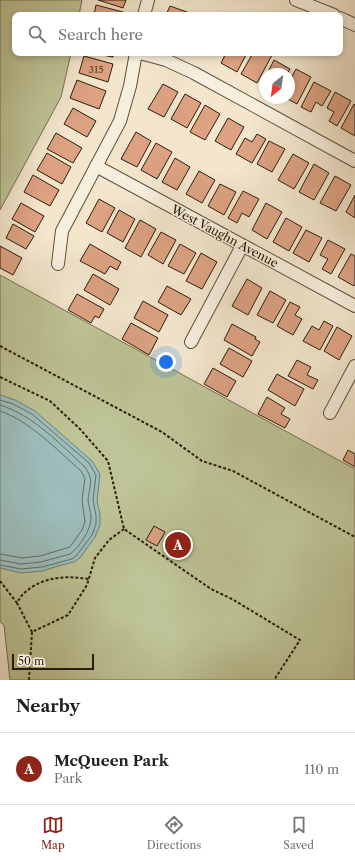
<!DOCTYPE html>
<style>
:root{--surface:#fff;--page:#f6f6f6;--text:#222;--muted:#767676;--line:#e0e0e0;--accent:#8f2418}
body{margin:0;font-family:"Libre Caslon Text",serif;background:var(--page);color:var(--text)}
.compass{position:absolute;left:259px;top:68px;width:36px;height:36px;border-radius:50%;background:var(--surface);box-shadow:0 2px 6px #0003;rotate:209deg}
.scale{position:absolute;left:12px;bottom:10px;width:82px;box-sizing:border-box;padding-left:4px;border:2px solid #2d1d0c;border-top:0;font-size:11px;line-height:14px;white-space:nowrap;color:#2d1d0c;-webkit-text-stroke:3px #f7efde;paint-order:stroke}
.you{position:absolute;left:166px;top:362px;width:14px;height:14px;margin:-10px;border:3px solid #fff;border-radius:50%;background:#1a73e8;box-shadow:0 0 0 6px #1a73e833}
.badge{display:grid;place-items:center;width:26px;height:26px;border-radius:50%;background:var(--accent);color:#fff;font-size:13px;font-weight:700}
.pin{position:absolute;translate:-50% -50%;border:2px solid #fff;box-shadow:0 1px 4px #0006}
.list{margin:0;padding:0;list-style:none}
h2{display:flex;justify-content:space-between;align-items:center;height:52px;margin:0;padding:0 16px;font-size:17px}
h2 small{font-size:13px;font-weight:400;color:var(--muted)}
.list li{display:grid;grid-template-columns:26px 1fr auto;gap:12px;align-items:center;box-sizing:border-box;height:72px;padding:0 16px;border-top:1px solid var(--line)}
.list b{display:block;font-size:15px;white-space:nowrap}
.list p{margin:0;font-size:13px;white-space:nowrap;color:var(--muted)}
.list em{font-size:13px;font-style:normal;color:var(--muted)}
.icon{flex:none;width:22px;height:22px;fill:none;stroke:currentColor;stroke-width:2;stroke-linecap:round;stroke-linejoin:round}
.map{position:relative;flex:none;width:355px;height:680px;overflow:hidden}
.search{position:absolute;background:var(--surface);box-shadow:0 2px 6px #0003;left:12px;right:12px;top:12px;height:44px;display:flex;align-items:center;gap:10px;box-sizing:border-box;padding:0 14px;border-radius:8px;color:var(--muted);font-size:15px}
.sheet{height:124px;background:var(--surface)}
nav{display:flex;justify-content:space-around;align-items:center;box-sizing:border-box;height:56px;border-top:1px solid var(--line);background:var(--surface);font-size:11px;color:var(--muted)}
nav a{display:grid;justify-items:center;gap:2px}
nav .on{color:var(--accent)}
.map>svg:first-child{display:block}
.green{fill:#bec497;stroke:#767052}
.water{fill:#9dbebd;stroke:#707e76}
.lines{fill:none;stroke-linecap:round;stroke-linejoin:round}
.shore{stroke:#656e64;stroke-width:1}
.building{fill:#dca282;stroke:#2d1d0c}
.minor-casing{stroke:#5e4f3c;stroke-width:14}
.path{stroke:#2d1d0c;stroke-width:2;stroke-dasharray:3 2;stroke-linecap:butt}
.minor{stroke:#f7efde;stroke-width:12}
.labels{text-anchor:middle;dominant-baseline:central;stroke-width:3;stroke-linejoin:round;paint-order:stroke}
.number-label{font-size:10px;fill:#593e2a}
.street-label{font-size:12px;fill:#2d1d0c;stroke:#f7efde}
</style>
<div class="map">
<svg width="355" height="680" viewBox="0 0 355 680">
<rect width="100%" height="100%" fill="#f3e6cd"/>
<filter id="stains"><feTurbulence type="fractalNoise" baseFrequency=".005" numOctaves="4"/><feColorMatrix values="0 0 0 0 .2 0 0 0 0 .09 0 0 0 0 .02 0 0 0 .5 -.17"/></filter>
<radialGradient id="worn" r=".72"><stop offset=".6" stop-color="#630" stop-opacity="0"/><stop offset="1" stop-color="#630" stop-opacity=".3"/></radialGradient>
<!-- green -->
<g class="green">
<polygon points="0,0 82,0 79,15 15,15 15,53 71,53 61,97 0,210"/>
<polygon points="0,275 355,469 355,680 10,680 4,625 0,622"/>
</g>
<!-- water -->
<polygon class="water" points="0,395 15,400 35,411 92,461 100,474 97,501 100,514 100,525 95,537 80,558 74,562 58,566 43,571 21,573 0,568"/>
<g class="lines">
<!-- shore -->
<g class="shore">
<polyline points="0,400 13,404 32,414 89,463 96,475 93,500 96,515 96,524 92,535 77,555 72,559 42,567 21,569 0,565"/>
<path d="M0,405C33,415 60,444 85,467C94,481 90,484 88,499C88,505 91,511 91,517C92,528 79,548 70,554L41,562L21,564L0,560"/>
<path d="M0,411C30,421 57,450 81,471L85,478L82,500L85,522L82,530L70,547L40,556L22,558L0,554"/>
</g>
</g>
<!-- building -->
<g class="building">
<polygon points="98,0 126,0 123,8"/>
<polygon points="96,5 123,12 122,15 94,15"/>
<polygon points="170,6 187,12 186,15 166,15"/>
<polygon points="91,53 113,53 113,57"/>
<polygon points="226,53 247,53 237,72 221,63"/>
<polygon points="253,53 268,53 272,55 257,83 241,74"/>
<polygon points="84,56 113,64 108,82 79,73"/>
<polygon points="274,60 290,69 287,74 267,74"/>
<polygon points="296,69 311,77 297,104 286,98 289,98 289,82"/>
<polygon points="77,80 106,91 99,109 70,98"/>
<polygon points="314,82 331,91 322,106 316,102 311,112 301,107"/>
<polygon points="163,84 178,92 164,117 148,109"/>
<polygon points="335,92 351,101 337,126 329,121 334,112 327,108"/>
<polygon points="185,94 201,103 187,128 171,119"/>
<polygon points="354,104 355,105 355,136 341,128"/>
<polygon points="205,105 220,114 205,140 190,132"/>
<polygon points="73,108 96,121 87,137 64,124"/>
<polygon points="228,118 244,127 231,150 215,141"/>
<polygon points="136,132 151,141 137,167 121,159"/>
<polygon points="56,133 82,148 73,163 47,149"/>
<polygon points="257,134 266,139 252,163 236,154 245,138 252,142"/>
<polygon points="269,141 285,149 272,172 257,164"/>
<polygon points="156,143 172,152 157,179 141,170"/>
<polygon points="47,153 71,167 62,184 37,170"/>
<polygon points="293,154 309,163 294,189 278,180"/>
<polygon points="175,158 190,167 177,190 162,182"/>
<polygon points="314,164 329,173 314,200 299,192"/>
<polygon points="199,171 215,180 202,203 186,194"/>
<polygon points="33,175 59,190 50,206 24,192"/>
<polygon points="335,176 351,185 336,211 320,203"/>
<polygon points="220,184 236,192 224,215 208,206"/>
<polygon points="243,191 259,199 249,217 242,213 237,223 228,218"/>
<polygon points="355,195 355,218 346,212"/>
<polygon points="99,199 115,208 102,232 86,223"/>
<polygon points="21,203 44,216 35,232 12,219"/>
<polygon points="266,203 282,212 267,239 252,230"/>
<polygon points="119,210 135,219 123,242 107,233"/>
<polygon points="286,218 302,227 289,251 273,242"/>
<polygon points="140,220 156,229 141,257 125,248"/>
<polygon points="13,224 34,236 26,249 6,238"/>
<polygon points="306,230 322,238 309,262 293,253"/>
<polygon points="161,232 176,240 163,264 148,255"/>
<polygon points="328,240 345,249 331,274 322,269 328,259 320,255"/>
<polygon points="90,244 121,262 117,270 110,266 105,274 80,261"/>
<polygon points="180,244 196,253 184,274 168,266"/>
<polygon points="0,246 22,258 13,275 0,268"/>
<polygon points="201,253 217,262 202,289 186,281"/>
<polygon points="351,254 355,256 355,284 354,286 338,277"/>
<polygon points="93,274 119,289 110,305 84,290"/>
<polygon points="247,279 262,288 248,315 232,306"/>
<polygon points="167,286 191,299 181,315 158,302"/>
<polygon points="270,291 286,300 273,323 257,315"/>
<polygon points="77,294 104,309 99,318 95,316 91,323 68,310"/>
<polygon points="143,301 168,315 159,332 134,318"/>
<polygon points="290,302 300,307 295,315 302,319 293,335 277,326"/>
<polygon points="324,321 333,326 320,350 303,341 312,326 319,330"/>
<polygon points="131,323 158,338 149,355 122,339"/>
<polygon points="232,324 256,337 255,339 260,342 252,356 224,340"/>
<polygon points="337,327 352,336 339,360 324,351"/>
<polygon points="229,348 252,361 243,377 220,364"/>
<polygon points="297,360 311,367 307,375 318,380 313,389 288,376"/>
<polygon points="213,368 236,381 227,397 204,384"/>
<polygon points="277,374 304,389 295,406 268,390"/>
<polygon points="267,397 285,408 281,414 290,419 285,428 258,414"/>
<polygon points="348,450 355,454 355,467 343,460"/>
<polygon points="154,526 165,532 157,546 146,540"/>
</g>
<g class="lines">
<defs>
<g id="minor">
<polyline points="296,0 334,15"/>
<polyline points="144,15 148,0"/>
<polyline points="340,18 355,25"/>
<polyline points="140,53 166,60 194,73 355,161"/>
<polyline points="96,166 355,306"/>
<polyline points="58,264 62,231 120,121 130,86 136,53"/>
<polyline points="191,342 242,246"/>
<polyline points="330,413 355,366"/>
</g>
</defs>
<!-- minor casing -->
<use href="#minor" class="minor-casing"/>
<!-- path -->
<g class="path">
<polyline points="0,346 162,432 202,461 233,471 355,537"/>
<polyline points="0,377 50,401 80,429 108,461 124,529 211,589 232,599 300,640 274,680"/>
<polyline points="0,581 17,603"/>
<path d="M32,632L17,603C21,595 25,592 32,587C50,576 69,576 89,579"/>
<polyline points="29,680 32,632 68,615 87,585 95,558 109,540 124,529"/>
</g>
<!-- minor -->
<use href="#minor" class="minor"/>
</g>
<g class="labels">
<!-- number labels -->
<g class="number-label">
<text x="96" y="69">315</text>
</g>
<!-- street labels -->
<g class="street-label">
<text transform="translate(225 236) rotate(28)">West Vaughn Avenue</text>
</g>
</g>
<rect width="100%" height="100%" filter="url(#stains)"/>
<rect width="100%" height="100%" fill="url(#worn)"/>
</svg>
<svg class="compass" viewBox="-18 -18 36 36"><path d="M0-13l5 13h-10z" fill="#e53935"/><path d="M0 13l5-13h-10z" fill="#767676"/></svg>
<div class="scale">50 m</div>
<div class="you"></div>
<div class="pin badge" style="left:178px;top:545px">A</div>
<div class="search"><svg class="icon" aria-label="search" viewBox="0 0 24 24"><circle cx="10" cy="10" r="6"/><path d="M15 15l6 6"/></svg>Search here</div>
</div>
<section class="sheet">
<h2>Nearby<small></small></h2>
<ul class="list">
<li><span class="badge">A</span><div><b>McQueen Park</b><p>Park</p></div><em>110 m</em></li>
</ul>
</section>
<nav>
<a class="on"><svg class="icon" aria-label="map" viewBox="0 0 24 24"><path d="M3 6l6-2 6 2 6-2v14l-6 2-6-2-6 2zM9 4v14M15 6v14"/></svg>Map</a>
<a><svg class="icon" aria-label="directions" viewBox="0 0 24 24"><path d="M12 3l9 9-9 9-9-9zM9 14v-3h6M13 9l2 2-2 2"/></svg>Directions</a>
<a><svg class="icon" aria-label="saved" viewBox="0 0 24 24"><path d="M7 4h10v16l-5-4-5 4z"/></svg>Saved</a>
</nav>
